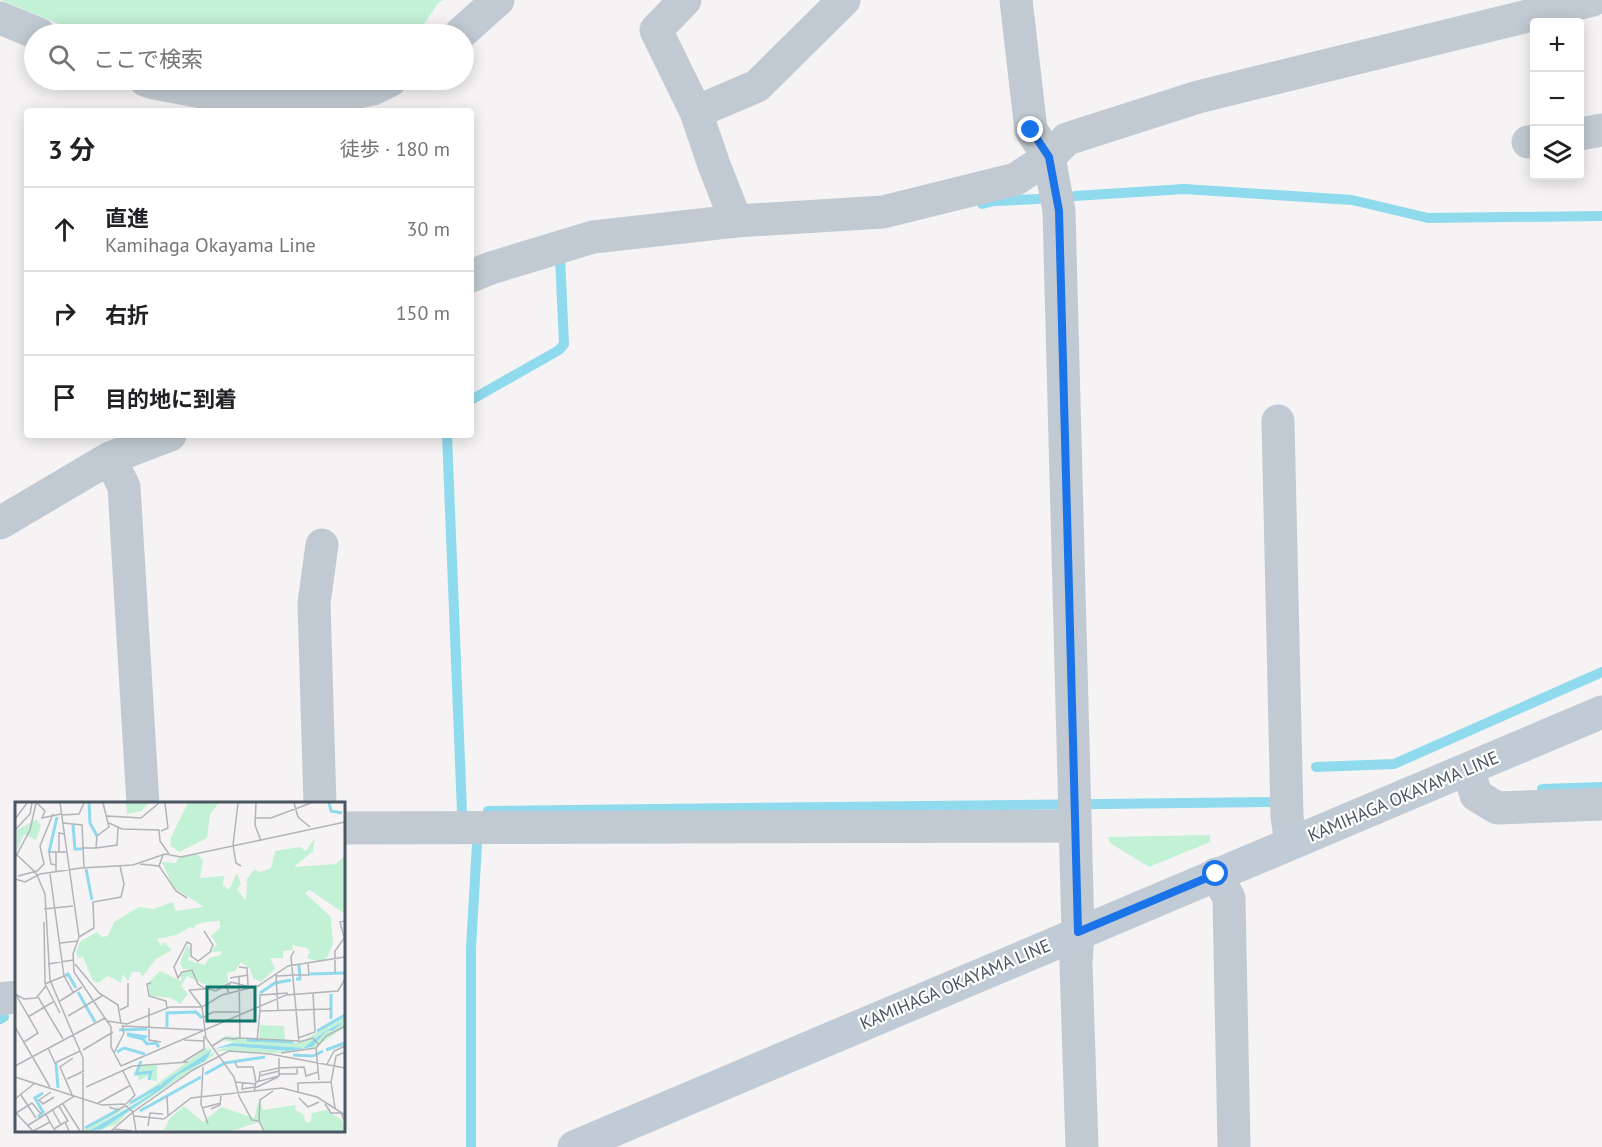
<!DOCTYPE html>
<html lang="ja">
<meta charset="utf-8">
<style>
:root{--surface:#fff;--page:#f6f6f6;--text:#202124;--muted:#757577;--line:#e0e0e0}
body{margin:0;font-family:"PT Sans","Noto Sans JP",sans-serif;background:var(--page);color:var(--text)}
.controls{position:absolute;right:18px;top:18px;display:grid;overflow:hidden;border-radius:6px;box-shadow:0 3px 15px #0003}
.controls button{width:54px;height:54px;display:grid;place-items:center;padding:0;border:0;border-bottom:2px solid var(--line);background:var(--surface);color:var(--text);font:30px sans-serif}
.stop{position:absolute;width:18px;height:18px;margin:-14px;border:4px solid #1a73e8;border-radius:50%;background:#fff}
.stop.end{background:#1a73e8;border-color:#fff;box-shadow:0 2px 6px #0008}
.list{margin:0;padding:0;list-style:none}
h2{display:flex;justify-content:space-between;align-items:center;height:78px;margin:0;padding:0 24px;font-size:26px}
h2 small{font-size:20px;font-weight:400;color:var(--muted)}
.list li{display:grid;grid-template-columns:39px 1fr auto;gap:18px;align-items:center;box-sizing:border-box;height:84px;padding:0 24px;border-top:2px solid var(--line)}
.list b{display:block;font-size:22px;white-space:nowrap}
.list p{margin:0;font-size:20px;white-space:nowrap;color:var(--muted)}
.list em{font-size:20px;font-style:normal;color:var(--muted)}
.icon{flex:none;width:33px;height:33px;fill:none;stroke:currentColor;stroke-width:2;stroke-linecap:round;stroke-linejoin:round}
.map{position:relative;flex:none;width:1602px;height:1147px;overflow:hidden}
.search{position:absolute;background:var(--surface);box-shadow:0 3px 15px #0003;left:24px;top:24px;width:450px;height:66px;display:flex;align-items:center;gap:15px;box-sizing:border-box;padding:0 21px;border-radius:33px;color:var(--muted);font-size:22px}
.panel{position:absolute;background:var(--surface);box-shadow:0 3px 15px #0003;left:24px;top:108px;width:450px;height:330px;border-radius:6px}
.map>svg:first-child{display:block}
.green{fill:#c3f1d5}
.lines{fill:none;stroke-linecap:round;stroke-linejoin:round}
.stream{stroke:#90daee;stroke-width:10}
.street{stroke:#c1cad2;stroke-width:33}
.secondary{stroke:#c1cbd6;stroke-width:33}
.route{stroke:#1a73e8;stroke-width:8}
.labels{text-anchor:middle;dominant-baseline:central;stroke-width:4.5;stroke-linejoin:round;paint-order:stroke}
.street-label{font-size:18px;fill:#4a5661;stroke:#fff}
.inset-river{fill:none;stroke:#90daee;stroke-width:3}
.inset-road{fill:none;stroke:#b1b4b9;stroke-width:1.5}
.view{fill:#0f766e;fill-opacity:0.15;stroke:#0f766e;stroke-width:3}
.inset-edge{fill:none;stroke:#4a5661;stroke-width:3}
</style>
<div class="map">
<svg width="1602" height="1147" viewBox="0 0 1602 1147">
<rect width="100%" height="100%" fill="#f5f3f3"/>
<!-- green -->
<g class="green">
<polygon points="1,0 443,0 439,2 417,34 83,34"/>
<polygon points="233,80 317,80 272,88"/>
<polygon points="1210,835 1210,842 1149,867 1110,843 1108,837"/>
</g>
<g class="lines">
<!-- stream -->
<g class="stream">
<polyline points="1075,196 1184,189 1352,200 1428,218 1602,216"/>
<polyline points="982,204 995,201 1038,199"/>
<polyline points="471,400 559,350 564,344 560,257 568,256"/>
<polyline points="447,435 462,812"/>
<polyline points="1316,767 1394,764 1602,672"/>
<polyline points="1542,789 1602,787"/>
<polyline points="488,811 1270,802"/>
<polyline points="0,1019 4,1017"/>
<polyline points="471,1147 471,948 477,844"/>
</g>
<!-- street -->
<g class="street">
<polyline points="685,0 656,30 696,112 714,165 736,221"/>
<polyline points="1016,0 1031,130 1049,157 1059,211 1078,932 1076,964 1082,1147"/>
<polyline points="0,18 39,34"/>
<polyline points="460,34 498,0"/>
<polyline points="145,80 154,83 282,107 373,89 391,80"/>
<polyline points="696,112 757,86 844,0"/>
<polyline points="1580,134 1602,130"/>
<polyline points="1528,142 1534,141"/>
<polyline points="471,276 491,268 593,237 736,221 883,212 1016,179 1049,157 1067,139 1198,97 1593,0"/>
<polyline points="1278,421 1287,817 1291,842"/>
<polyline points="110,458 124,487 143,804"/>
<polyline points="0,523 110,458 170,435"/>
<polyline points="1468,769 1476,795 1497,808 1602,804"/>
<polyline points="320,804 314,603 322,545"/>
<polyline points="344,828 1075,826"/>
<polyline points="1216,874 1229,898 1234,1147"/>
<polyline points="0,999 16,997"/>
</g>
<!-- secondary -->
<polyline class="secondary" points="574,1147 1602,712"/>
</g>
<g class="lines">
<!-- route -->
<polyline class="route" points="1031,130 1049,157 1059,211 1078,932 1216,874"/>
</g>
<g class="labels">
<!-- street labels -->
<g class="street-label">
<text transform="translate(1403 796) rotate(-23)">KAMIHAGA OKAYAMA LINE</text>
<text transform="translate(955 984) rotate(-23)">KAMIHAGA OKAYAMA LINE</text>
</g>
</g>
<!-- overview -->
<g transform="translate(15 802)">
<rect width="330" height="330" fill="#f5f3f3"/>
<path d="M111,1H134L126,9L112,12ZM173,1H204L195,12L192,36L164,50L155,43L156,35ZM22,17L26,24L21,38L9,32L2,48V28ZM300,36L298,49L279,65L321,62L330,54V112L295,88L290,91L316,115L318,142L311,157L305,160L292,156L295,150L292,146L277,143L278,148L268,149V156H255L260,167L246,180L238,176L235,167L226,160L220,169L212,171L213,179L202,188L172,174L166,184L173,192L165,202L156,196L135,194L133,181L145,169L166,179V171L175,167H168L165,161L172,143L176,148L173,158L190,163L194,156L206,153V149L196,150L202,142L196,134L205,126V119L190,120L180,123L179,127L175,125L161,133L142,137L146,144L149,140L157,148L141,157L127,175L125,170H117L113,179L108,172L106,181L93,174L83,181L78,179L68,155L63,156L61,149L65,140L82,130L87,135L93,134L99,120L124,105L138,107L158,100L160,109L189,105L158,85L147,60L161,61L163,56L181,51L188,58L185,76L209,74L208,83L214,88L222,71L226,82L222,87L231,99L232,77L239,68L246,70L256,66L260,49L285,45L291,49ZM330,213V219L313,227L317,231L316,227L330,220V225L299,246L261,251L201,249L215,244L270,249L295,246L312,228L287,246L237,245L204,237L212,234L285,241ZM245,223L269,224L270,239L244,237ZM194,244L191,248L196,246V249L151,278L135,293L171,266L199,250V253L111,312L102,322L82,329L133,292L74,329H67L99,311L102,304L106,308ZM142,262V279L135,278L138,272L124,278L122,270L126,264ZM244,297L248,308L281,303L280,308L288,312L291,321L296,319L297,311L311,308L327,318L330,329H250L244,320L217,329L149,328L155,316L169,304L188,320L206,305L239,316Z" fill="#c3f1d5"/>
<path d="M330,219L317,229L312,228L297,245L273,249L217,244L199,247L217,241L288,246L310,229ZM197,248L190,259L164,272L145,288L87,327L74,329L135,293L151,278Z" fill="#90daee"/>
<path class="inset-river" d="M74,1L75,21L82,34M314,1L316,9L327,11M58,23L60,47H67M34,50L42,15M71,67L77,98M295,172L329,171M50,174L53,172L61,186M281,177H285L284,163M63,190L80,220M245,191L260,181L276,178M316,192V217M152,225V211L181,210L187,216M104,228L132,227M302,229L330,213M112,232L132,235M112,233L128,237L132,242L141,241L144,245M232,238L278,240M311,248L330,241M102,250L109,246L130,252M278,253L298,254L308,249M126,259L121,272L136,270L134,278M41,261L43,286M190,272L210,261L250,255M115,301L145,284M125,309L186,275M23,315L28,310L20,296L28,291M70,326L103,308"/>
<path class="inset-road" d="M22,1L30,9L27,16L46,12M45,1L64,135L58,152L59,170L96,225V245L106,264L271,193L323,189L330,177M241,1L240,23L246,39M279,1L283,15L295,25M47,13L64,12L69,1M92,14L126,16L144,1M241,16H256L296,1M0,17L12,1M48,21L67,23L69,66M94,21L107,27L144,28L145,39L154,52M0,28L15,12L17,1M146,29L153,26L150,1M218,43L223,1M218,43L221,61L226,64M67,46H81L82,34L94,25L88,1M81,46L102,43L103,26M44,50V31L49,32M0,51L21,71L30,92L35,178L68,256V329M148,53L144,64L161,89L172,96M0,56L15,28L21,1M125,62L144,64M41,63L36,62L34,50H51M41,70V50M35,72L49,174M3,74L22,69L29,62L25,44L38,12M0,77L10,80L25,72L66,66L118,63L150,52L166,55L330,20M29,107L58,104M29,120L30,181M64,135L79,126L78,100L106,95L109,82L105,64M329,135L325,120L330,119M45,141L63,139M279,149L276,155L284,240L298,236L304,243M33,162L58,158M60,162L84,191L103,203L106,222M224,165L232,166L233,183M320,171V149L330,135M261,172L263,209M280,173H294L293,160M262,174L280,173M215,176L233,173M136,181L132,182L134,194L151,199L152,206M190,186L201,189L214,181M174,188L190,187L183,182L177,168L167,170L163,176L159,165L172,140L176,142V154L183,159L195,150L198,143L189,129M174,188L187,205L191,236L219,275L224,294L237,318L244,319M0,191L23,231L9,240M273,191L245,193V209L316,207M0,192L9,197L21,196L31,184M214,192L212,186L216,180L239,186M23,195L48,237M45,199L67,185M134,206V238L146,240M105,208L113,204V181M45,211L30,182L49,174L58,190M53,214L87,194M13,215L38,200M189,215L198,210H224M92,219L112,222L155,205H187L207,193L243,184L273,164L330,155M107,224L188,228M0,225L35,285M225,236L284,239M283,236L300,230L298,191M218,237L225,236L224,174M169,238L189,239M242,239L245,209M197,244L210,236L218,237M33,246L40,261L65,249M68,248L98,230M99,251L109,231L107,223M266,251L301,246M168,260L189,247V234M220,260L222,265H238L241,280M312,262L319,249L330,244M0,264L90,216M188,265L186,302L193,322M108,269L120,293L111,302M264,272H282V266M244,274L264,269M0,275L87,303L109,302L118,310L178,268L214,249L255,252L330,266M52,277L69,269M304,278L301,246L311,234L330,224M244,279L245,270L264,266V256M220,280L241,282M228,280L227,287L240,285M71,285L118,264L173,260M240,286L263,275M239,289L241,280L264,274V266L289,265L291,274L303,270M36,290L24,298L28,302L39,295M283,290V281L316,280M6,293L21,316M152,294L153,314M284,296L293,305L304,300M0,297L20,281M83,301L116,283M48,302L65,329M310,302L316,311H326L330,320M44,304L53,319L50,320M94,305L103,308L111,303M187,306L206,301M320,306L316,280L321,254L330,250M37,307L46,323M196,307L205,303L206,294M30,311L40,329M26,312L17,301L1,311L18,329L35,320M119,314L149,317L176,296L267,286L302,295L330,313M12,324L58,295L45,265L58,256M133,324L135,311L148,312M39,327L50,320L54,329M99,327L117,329M96,329L118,310L121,329M249,329L244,319L245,298L258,289"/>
<path class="view" d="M192,185H240V219H192Z"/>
<rect width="330" height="330" class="inset-edge"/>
</g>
</svg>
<div class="controls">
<button>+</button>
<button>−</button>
<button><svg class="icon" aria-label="layers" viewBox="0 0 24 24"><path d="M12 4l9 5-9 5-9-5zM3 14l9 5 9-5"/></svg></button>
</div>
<div class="stop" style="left:1216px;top:874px"></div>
<div class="stop end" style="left:1031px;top:130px"></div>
<div class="search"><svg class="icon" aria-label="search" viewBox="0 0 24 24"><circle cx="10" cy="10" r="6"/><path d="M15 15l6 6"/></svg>ここで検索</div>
<section class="panel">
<h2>3 分<small>徒歩 · 180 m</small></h2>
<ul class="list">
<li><svg class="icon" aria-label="ahead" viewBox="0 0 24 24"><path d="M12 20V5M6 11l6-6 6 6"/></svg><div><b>直進</b><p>Kamihaga Okayama Line</p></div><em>30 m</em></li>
<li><svg class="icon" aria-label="right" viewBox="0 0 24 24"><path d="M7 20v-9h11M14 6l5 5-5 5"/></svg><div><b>右折</b></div><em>150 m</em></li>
<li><svg class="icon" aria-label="arrive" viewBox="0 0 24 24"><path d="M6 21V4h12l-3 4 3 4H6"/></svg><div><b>目的地に到着</b></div></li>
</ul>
</section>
</div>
